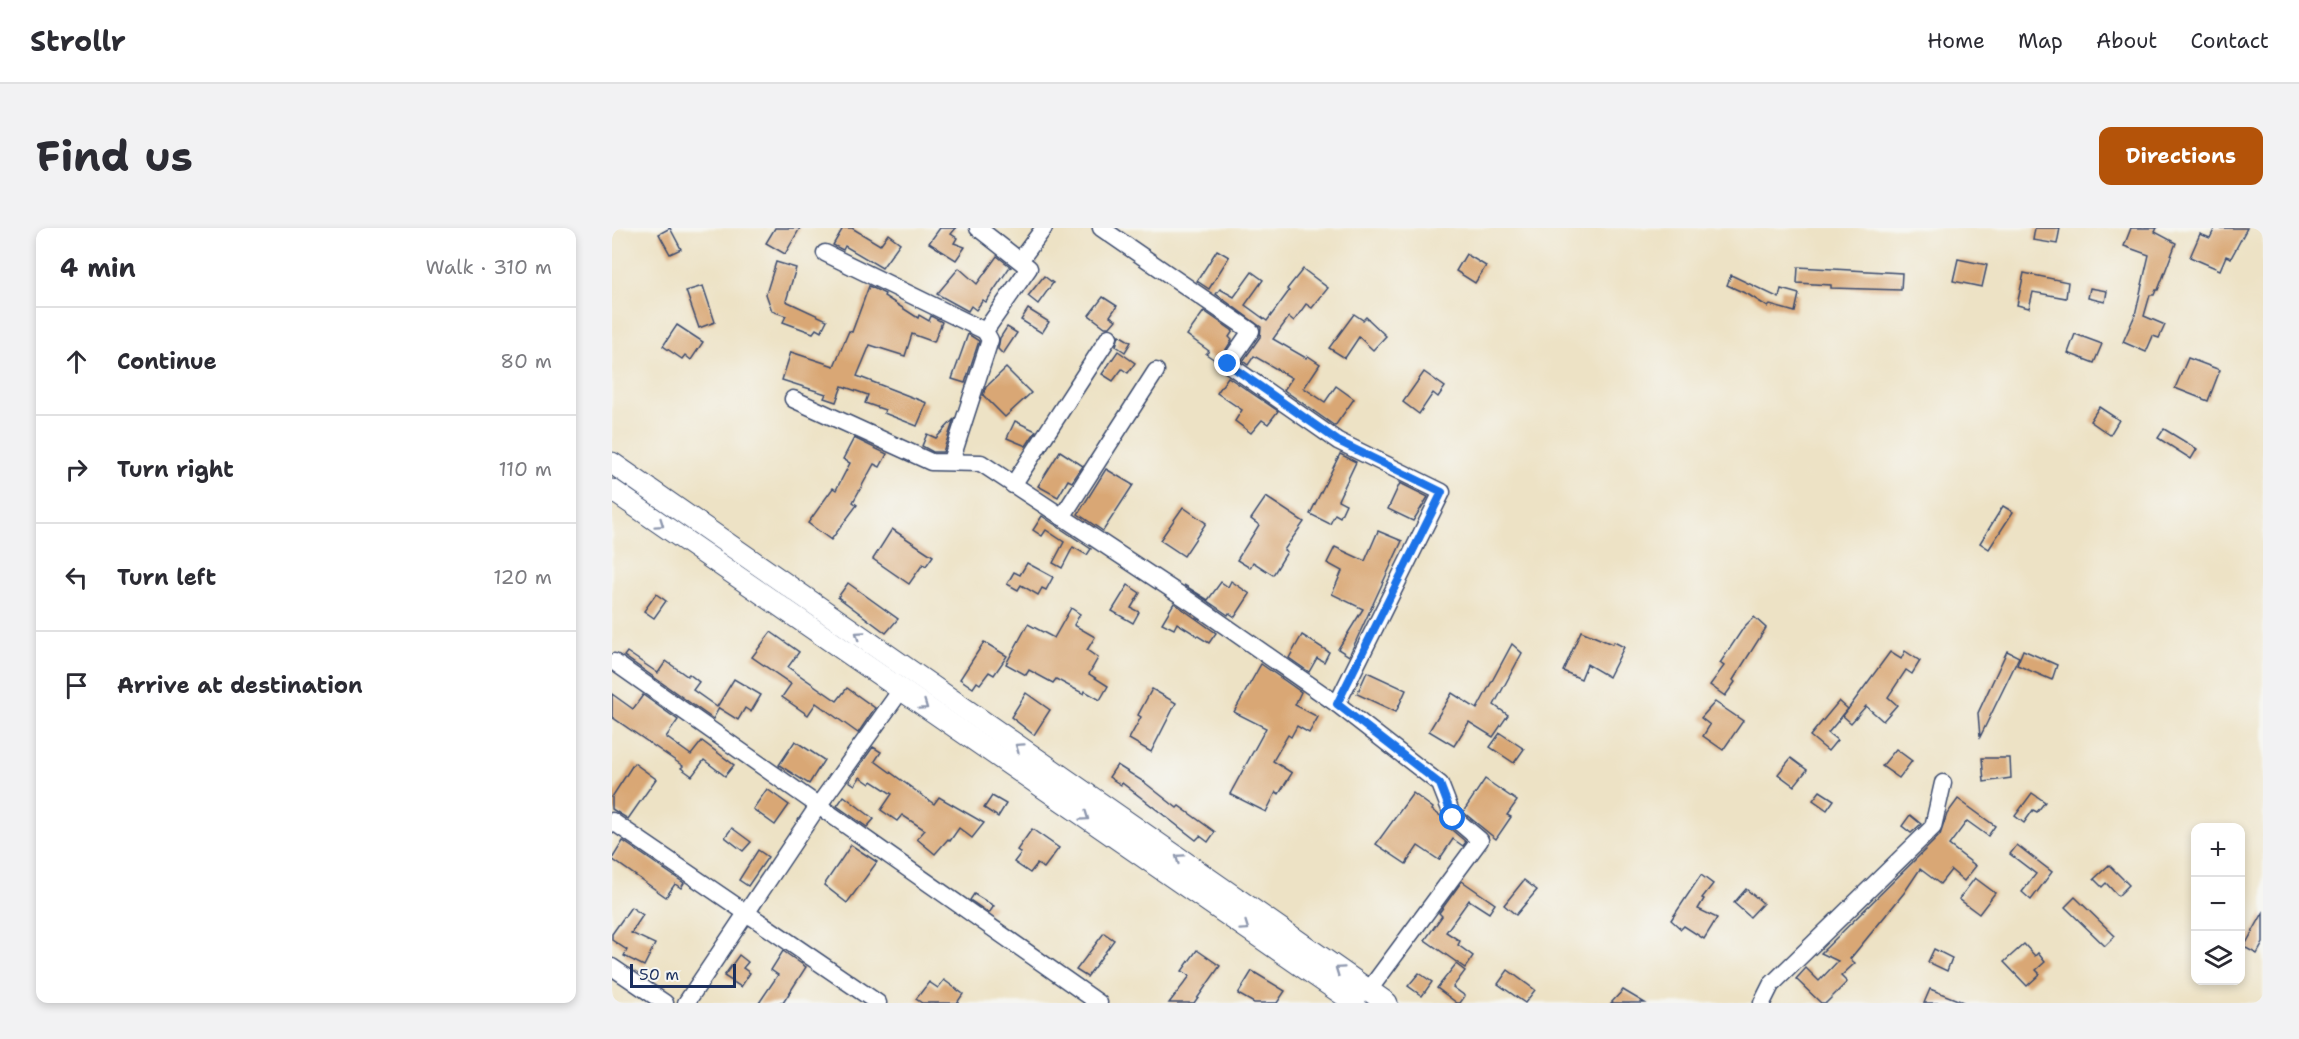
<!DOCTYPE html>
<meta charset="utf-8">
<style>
:root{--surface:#fff;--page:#f2f2f3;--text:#2b2b33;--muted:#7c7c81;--line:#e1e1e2;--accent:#b45309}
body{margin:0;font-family:"Shantell Sans",sans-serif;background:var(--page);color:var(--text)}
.controls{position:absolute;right:18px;bottom:18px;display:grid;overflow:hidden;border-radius:12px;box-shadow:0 3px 9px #0003}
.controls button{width:54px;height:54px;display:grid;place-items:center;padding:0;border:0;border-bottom:2px solid var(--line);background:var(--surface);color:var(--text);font:30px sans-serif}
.scale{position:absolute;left:18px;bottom:15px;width:106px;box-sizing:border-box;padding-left:6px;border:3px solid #1b2f5e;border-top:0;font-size:16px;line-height:21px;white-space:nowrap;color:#1b2f5e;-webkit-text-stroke:4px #f6f6f2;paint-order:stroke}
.stop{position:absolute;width:18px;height:18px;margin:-14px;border:4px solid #1a73e8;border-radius:50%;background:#fff}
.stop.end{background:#1a73e8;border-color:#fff;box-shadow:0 2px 6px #0008}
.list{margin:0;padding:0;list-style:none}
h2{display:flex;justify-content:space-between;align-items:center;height:78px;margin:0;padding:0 24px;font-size:26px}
h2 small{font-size:20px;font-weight:400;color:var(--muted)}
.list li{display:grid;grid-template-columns:39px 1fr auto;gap:18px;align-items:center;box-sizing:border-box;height:108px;padding:0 24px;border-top:2px solid var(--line)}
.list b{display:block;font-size:22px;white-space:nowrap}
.list em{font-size:20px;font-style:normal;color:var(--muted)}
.icon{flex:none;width:33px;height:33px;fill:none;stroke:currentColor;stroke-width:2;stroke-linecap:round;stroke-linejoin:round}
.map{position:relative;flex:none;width:1651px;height:775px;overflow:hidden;border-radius:12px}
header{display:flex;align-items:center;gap:36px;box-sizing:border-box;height:84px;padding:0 30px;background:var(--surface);border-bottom:2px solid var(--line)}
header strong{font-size:28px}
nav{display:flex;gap:33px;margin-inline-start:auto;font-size:21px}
.intro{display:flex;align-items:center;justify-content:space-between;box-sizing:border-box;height:144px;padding:0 36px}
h1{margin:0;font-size:42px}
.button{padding:15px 27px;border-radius:12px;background:var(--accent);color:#fff;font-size:21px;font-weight:700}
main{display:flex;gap:36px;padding:0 36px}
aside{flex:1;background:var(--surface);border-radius:12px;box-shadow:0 3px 9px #0003}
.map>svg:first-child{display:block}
.building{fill:#d9a774}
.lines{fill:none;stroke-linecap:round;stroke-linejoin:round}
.minor-casing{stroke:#3a4a6d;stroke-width:19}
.major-casing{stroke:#3a4a6d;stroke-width:23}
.minor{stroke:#fff;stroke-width:16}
.major{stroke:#fff;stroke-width:21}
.oneway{stroke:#8d97ae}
.route{stroke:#1a73e8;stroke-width:8}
</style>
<header>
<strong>Strollr</strong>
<nav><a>Home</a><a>Map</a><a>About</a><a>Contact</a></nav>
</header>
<div class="intro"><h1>Find us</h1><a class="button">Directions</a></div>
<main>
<aside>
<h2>4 min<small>Walk · 310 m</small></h2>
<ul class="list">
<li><svg class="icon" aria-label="ahead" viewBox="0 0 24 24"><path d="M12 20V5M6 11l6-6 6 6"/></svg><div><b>Continue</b></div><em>80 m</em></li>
<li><svg class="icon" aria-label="right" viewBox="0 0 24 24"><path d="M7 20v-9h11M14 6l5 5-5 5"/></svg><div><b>Turn right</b></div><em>110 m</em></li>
<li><svg class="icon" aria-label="left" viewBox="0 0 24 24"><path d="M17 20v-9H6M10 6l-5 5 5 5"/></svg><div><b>Turn left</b></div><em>120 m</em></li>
<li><svg class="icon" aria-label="arrive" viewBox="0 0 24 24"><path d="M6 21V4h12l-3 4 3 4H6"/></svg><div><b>Arrive at destination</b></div></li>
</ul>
</aside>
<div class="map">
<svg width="1651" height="775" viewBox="0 0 1651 775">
<rect width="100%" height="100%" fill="#f6f6f2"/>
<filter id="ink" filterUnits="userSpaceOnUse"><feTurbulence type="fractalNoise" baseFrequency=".0167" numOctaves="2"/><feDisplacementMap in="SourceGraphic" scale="12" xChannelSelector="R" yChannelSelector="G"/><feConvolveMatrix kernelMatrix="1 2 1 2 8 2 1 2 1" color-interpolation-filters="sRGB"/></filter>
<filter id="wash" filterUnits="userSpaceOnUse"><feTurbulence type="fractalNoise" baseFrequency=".008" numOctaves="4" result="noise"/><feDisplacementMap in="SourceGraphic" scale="24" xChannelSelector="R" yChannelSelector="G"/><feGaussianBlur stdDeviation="1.35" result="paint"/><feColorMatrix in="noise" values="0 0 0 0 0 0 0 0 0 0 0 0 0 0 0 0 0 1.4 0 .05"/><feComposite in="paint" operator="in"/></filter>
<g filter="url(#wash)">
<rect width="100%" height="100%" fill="#ede2c5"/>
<g id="blocks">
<!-- building -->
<g class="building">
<polygon points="58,0 69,21 58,26 47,6"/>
<polygon points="163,0 188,0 173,26 154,15"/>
<polygon points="231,0 240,0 268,17 276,6 288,15 270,40 233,18 231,22 221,17"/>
<polygon points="328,0 344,0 339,6 345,10 342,15 353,19 344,32 317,15"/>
<polygon points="1423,0 1448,0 1445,16 1421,12"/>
<polygon points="1519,0 1545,0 1543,4 1564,15 1546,62 1544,62 1542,67 1538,67 1532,88 1553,97 1547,110 1541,108 1534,124 1511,114 1523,87 1537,27 1512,18"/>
<polygon points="1603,0 1635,0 1619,30 1614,28 1608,42 1578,29 1588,6 1598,10"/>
<polygon points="605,22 617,29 597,61 585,53"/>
<polygon points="854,26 874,38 863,55 844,43"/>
<polygon points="385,28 399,39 397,40 374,74 371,72 364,82 359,78 356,83 325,66 347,40 365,56"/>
<polygon points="1346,31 1375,37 1370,59 1341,53"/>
<polygon points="164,34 184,40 174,73 215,92 209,104 204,101 201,105 171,94 174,88 160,83 154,66"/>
<polygon points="1186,39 1290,45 1289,62 1219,60 1219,57 1185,55"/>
<polygon points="691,41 716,60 700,80 694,76 682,93 677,89 661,111 694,130 696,128 708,136 692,160 713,174 724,158 742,171 723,198 672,162 680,150 642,128 636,137 631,133 648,109 649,99 604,66 608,61 622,69 640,44 651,52 633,77 655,93 677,63 675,61"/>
<polygon points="1412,45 1456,54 1454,70 1421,64 1417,80 1405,77"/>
<polygon points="1119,47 1167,70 1169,61 1187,66 1183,84 1158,77 1156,79 1137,67 1115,57"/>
<polygon points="432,48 441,55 426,76 416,68"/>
<polygon points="91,58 103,94 87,100 74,63"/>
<polygon points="257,58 273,66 272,68 306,90 307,87 317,93 319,88 330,94 322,114 300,106 293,128 258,117 245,148 315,175 305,198 272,185 273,182 253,175 256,167 230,158 224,174 212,170 214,166 170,152 179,124 222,138 237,103 240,104"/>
<polygon points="1478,60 1495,63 1493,74 1476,70"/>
<polygon points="491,69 505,78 498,88 504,92 498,99 493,99 477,87"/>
<polygon points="416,81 437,94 430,105 409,92"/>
<polygon points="592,83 621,103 617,109 620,112 606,134 594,126 597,123 575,107"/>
<polygon points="742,86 751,92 754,89 774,108 761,122 747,109 733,130 717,120"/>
<polygon points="65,97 91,114 79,132 73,127 70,131 51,118"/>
<polygon points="395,99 405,105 391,126 386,121 388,110"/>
<polygon points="356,106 367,113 353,155 340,151"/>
<polygon points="1463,106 1490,116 1482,135 1456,125"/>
<polygon points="507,107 519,114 513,124 504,118"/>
<polygon points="506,123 523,135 516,145 510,141 501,153 490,146"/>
<polygon points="1576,130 1608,142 1596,173 1563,160"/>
<polygon points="394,140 419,165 393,189 371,167 374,159"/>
<polygon points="812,144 833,159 826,169 821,165 807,186 791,174"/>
<polygon points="616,149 666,183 656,196 650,192 639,205 623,193 630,182 605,165"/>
<polygon points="1487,179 1507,192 1498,207 1478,193"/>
<polygon points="342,191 331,224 321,224 310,218 315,206 324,210"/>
<polygon points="403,193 424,203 414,218 395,210"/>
<polygon points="1552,201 1585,221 1579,231 1546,210"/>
<polygon points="242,210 275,226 268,239 262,236 241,274 245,277 219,312 196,295 221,260 224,262 238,235 231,231"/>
<polygon points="448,223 471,238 460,254 456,252 446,269 426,258"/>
<polygon points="728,226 744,234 726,272 734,276 728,289 723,286 718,296 698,286"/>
<polygon points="494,241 521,257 491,303 466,286"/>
<polygon points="788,255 816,269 801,293 776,281"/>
<polygon points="654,269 692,294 672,322 675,324 661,347 641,334 638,340 625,332 647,297 639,291"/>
<polygon points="1391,278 1401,284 1377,321 1368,315"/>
<polygon points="571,279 594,295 572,328 548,312"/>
<polygon points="430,288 479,321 475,327 461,319 450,340 441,335 452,314 434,302 430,308 421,302"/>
<polygon points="280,301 321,328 314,338 311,336 297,356 261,331"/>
<polygon points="766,303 790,313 737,428 726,421 751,381 720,366 730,343 715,335 723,319 753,333"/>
<polygon points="415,335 441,349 434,362 430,360 426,367 409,357 406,362 395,356 402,344 408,347"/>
<polygon points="619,353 638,366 623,389 617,385 616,387 572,357 596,372 609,354 616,359"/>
<polygon points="236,355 286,391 274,405 226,369"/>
<polygon points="516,357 528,365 519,380 527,384 521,395 500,383"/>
<polygon points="44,366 54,373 42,390 32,383"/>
<polygon points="562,375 604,405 597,415 565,395 562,401 550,395"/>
<polygon points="459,380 468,386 462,397 483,409 475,422 486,430 477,446 496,458 488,472 473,463 472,466 444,451 441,455 417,442 414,447 394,436 416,396 442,410"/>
<polygon points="1142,389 1154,400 1121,452 1123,454 1113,468 1098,457 1112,438 1108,435 1132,399"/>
<polygon points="969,403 1000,416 1002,414 1012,419 997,449 975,436 969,451 951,443"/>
<polygon points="159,404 187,424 176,439 225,473 235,460 263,480 246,505 204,475 196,487 170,469 179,456 140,429"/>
<polygon points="690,407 717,424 712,434 705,430 697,444 677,430"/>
<polygon points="372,414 395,428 382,447 377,444 368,456 365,454 361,460 348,451"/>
<polygon points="900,416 910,425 882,477 896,487 881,509 857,494 842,518 817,503 840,465 865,481"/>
<polygon points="1411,422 1445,437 1440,452 1405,437"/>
<polygon points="1293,423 1308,433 1300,446 1294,442 1276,469 1285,477 1271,493 1254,478 1239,495 1231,488 1278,424 1289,431"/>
<polygon points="1395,423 1407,429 1368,509 1366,485"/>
<polygon points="15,424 46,445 54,433 75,448 77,446 87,454 81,462 105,479 122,451 149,467 139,484 133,480 126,492 107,480 101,491 12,428"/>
<polygon points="649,436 689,464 683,477 706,489 697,505 685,498 679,509 676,507 661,533 680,545 667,566 664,564 654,584 618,566 654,500 622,484"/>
<polygon points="755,444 794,462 784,484 745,466"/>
<polygon points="540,461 564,475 539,524 517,511 529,489 526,487"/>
<polygon points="414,465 438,482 422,507 399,489"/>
<polygon points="0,466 21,481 31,467 66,492 54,509 79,527 90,513 122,537 113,548 92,532 80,548 69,540 71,538 0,489"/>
<polygon points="1227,473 1236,481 1216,505 1225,512 1216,523 1198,508"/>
<polygon points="1103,474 1131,493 1111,522 1091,508 1098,497 1089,490"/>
<polygon points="888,505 912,521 902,535 878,519"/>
<polygon points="183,513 212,532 197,556 167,537"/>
<polygon points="261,519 269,524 263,533 322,576 327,569 372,595 360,610 347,600 338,613 336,611 323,626 305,611 313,602 290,587 285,593 269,582 280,566 260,553 258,556 248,549 243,557 237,553"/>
<polygon points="1284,521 1300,533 1287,550 1270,538"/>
<polygon points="1179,530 1195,542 1182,558 1166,546"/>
<polygon points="1370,530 1398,530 1399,550 1372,554"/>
<polygon points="22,535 44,551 16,591 0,581 0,569"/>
<polygon points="505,537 532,554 565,580 567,578 603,604 596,614 588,608 584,612 510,555 509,557 497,549"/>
<polygon points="873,551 905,573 895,587 899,589 884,611 851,584"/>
<polygon points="155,561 177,577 163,597 141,581"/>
<polygon points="1208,563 1222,572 1215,582 1201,572"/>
<polygon points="801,565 821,580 820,582 830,589 834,597 854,614 851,618 841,611 827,632 806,618 794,636 764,616"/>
<polygon points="1420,565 1433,574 1425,584 1421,582 1412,595 1403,588"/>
<polygon points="232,568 262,591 255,599 225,578"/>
<polygon points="380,568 394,576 386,589 372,580"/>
<polygon points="1346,571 1383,598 1376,608 1355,593 1337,617 1364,638 1352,653 1339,642 1328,656 1308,641 1292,665 1238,731 1243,735 1229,748 1235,754 1214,775 1209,775 1184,751 1194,740 1207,753 1226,733 1209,725 1328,607 1335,586"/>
<polygon points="1298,587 1309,596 1299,605 1290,598"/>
<polygon points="120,600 139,614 131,623 113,609"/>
<polygon points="420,601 447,620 432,640 425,636 418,645 402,634 409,625 405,622"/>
<polygon points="11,613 72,655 69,660 63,656 54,669 0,631"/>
<polygon points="239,617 265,634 235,675 212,657"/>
<polygon points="1405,617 1440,644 1419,672 1410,664 1424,646 1398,626"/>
<polygon points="146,622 156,629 136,658 127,652"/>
<polygon points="1497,637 1517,657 1506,668 1494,655 1490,659 1482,651"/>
<polygon points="1089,647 1101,656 1090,670 1092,671 1086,681 1105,690 1092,711 1072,698 1069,701 1059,692"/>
<polygon points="1363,650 1383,665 1367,686 1347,671"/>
<polygon points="912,652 925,662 904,687 892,677"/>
<polygon points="850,653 883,676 877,685 857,672 834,704 848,713 846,717 861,728 853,740 813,712 830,688 827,685"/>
<polygon points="1134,661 1151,675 1138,689 1122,675"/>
<polygon points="362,666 382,678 377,685 358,672"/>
<polygon points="1463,669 1503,708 1493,718 1453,679"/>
<polygon points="19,679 31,687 19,705 43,716 32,738 12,728 15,722 0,712 0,706"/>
<polygon points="1651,685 1651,715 1645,726 1632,719"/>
<polygon points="492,705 502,712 475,749 464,742"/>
<polygon points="1412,716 1423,728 1426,725 1433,734 1424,742 1428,746 1415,758 1392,734"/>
<polygon points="1322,721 1340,730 1335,743 1316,734"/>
<polygon points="585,722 608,738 582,775 557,775 578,748 570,743"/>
<polygon points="171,723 194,739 171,775 147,775 166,747 159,742"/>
<polygon points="127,727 136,734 131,740 138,745 129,759 112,748"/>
<polygon points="844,736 853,743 841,759 853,768 848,775 845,775 825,760"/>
<polygon points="896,742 923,762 913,775 886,756"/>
<polygon points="640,743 673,763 665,775 642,775 626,766"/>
<polygon points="807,745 820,754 810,768 796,758"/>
<polygon points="332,752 351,766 345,775 310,775 304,771 317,754 326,760"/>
<polygon points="1318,761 1351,774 1351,775 1312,775"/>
<polygon points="1011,762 1033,775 999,775"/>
</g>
</g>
</g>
<g filter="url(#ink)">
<use href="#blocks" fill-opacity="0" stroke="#3a4a6d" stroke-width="1.5"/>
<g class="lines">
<defs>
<g id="minor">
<polyline points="489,0 639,103 616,136 726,213 830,264 725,476"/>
<polyline points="213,25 373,103"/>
<polyline points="409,31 432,0"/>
<polyline points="181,171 319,234 369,235 579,374 725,476 828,556 841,589 868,612 757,762"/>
<polyline points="339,233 378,112 373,103 417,40 366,0"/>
<polyline points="401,257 497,109"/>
<polyline points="450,289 544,143"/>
<polyline points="2,434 487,775"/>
<polyline points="0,593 266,775"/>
<polyline points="0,739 53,775"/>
<polyline points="74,775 206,578 289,462"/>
<polyline points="1150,775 1159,757 1321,599 1331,555"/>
</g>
<g id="major">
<polyline points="0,235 775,775"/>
<polyline points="0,262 743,775"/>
</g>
</defs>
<!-- minor casing -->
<use href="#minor" class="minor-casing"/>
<!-- major casing -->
<use href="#major" class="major-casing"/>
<!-- minor -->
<use href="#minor" class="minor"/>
<!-- major -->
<use href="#major" class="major"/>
</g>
<!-- one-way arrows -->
<defs><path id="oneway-chevron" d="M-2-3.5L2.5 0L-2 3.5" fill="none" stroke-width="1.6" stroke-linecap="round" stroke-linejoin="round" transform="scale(1.5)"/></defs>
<g class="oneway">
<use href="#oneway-chevron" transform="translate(48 296) rotate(35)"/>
<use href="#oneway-chevron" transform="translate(247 407) rotate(-145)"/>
<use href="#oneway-chevron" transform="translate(312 478) rotate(35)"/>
<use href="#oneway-chevron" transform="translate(407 519) rotate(-145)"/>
<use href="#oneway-chevron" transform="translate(473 589) rotate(35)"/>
<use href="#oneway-chevron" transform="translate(567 630) rotate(-145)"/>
<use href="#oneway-chevron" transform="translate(633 699) rotate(35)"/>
<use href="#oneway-chevron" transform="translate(727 742) rotate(-145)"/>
</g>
</g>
<g class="lines" filter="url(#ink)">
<!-- route -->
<polyline class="route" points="616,136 726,213 830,264 725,476 828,556 841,590"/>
</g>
</svg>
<div class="controls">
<button>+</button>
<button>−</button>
<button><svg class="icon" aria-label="layers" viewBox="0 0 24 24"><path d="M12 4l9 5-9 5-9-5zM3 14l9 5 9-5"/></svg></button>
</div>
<div class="scale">50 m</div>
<div class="stop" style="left:841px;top:590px"></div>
<div class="stop end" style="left:616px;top:136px"></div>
</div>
</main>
